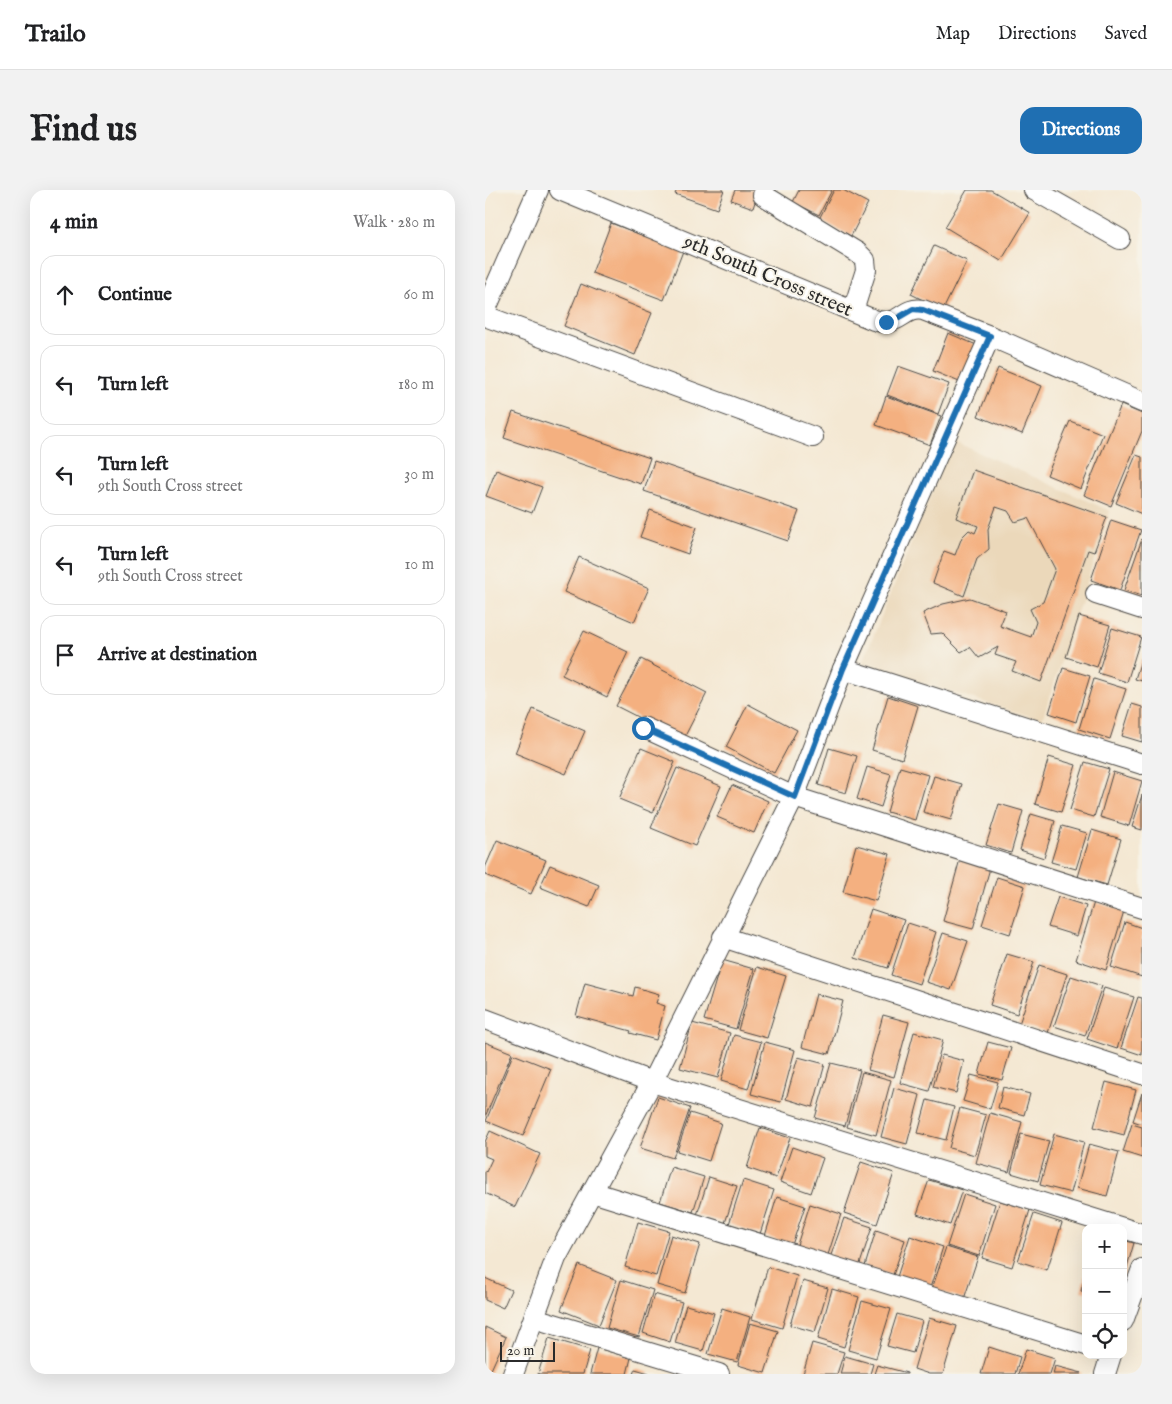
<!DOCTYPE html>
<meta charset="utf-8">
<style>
:root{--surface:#fff;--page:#f2f2f2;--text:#202124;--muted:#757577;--line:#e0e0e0;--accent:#1f6fb2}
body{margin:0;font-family:"IM FELL English",serif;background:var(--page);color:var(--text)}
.controls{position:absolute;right:15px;bottom:15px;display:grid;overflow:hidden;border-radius:10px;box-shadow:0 5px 20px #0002}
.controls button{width:45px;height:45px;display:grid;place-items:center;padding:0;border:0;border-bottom:1px solid var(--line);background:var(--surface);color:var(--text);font:25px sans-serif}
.scale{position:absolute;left:15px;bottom:12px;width:55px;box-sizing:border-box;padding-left:5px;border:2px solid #2b2b2b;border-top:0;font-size:14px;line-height:18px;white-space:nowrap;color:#2b2b2b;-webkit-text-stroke:4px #f7f3e8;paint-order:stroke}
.stop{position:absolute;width:15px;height:15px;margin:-11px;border:4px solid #1f6fb2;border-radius:50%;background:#fff}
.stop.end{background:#1f6fb2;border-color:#fff;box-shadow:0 1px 5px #0008}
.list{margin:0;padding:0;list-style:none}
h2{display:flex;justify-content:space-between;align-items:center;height:65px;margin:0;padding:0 20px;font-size:21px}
h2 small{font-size:16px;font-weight:400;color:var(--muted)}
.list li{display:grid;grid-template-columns:32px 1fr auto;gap:15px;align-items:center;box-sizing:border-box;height:80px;margin:0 10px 10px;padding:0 10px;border:1px solid var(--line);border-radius:15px}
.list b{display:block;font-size:19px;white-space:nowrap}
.list p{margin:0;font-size:16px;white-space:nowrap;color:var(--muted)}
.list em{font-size:16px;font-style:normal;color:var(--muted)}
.icon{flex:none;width:28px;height:28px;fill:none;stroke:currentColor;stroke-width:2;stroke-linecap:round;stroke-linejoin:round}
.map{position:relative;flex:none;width:657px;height:1184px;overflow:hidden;border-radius:15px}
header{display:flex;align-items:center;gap:30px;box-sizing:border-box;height:70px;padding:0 25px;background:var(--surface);border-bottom:1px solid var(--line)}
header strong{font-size:24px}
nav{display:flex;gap:28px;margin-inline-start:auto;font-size:18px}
.intro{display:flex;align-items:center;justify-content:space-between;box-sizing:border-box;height:120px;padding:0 30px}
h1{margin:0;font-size:35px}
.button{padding:12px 22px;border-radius:15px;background:var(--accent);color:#fff;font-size:18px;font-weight:700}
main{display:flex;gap:30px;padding:0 30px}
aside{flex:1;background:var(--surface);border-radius:15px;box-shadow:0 5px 20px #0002}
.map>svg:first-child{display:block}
.built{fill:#ebd8ba}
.building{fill:#f4b080}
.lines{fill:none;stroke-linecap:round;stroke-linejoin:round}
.minor-casing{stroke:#494744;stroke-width:22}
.minor{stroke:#fff;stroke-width:20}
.route{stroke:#1f6fb2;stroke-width:6}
.labels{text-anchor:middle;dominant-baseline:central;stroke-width:4;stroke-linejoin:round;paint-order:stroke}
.street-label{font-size:20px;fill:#2b2b2b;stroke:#f7f3e8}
</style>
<header>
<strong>Trailo</strong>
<nav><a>Map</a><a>Directions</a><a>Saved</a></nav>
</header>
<div class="intro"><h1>Find us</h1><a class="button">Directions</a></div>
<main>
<aside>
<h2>4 min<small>Walk · 280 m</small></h2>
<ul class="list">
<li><svg class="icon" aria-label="ahead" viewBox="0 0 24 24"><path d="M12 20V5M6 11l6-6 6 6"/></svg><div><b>Continue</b></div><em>60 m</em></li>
<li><svg class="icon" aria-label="left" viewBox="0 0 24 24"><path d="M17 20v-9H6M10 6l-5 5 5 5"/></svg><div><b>Turn left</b></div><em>180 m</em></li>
<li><svg class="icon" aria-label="left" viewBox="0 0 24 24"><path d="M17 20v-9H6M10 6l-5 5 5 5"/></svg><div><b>Turn left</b><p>9th South Cross street</p></div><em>30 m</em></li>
<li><svg class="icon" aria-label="left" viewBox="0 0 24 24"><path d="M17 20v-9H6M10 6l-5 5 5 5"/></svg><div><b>Turn left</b><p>9th South Cross street</p></div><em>10 m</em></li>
<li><svg class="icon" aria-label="arrive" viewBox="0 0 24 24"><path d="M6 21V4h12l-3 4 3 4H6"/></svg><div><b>Arrive at destination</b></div></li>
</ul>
</aside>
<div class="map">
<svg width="657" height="1184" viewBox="0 0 657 1184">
<rect width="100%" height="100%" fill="#f7f3e8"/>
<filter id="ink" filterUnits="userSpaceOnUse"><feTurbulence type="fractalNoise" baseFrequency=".02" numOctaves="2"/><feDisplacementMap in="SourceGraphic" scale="10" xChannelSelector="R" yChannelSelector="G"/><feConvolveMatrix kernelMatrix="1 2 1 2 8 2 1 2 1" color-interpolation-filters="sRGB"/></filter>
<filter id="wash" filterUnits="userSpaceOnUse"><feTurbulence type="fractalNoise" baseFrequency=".0096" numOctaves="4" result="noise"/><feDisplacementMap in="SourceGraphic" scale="20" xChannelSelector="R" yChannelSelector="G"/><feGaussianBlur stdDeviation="1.12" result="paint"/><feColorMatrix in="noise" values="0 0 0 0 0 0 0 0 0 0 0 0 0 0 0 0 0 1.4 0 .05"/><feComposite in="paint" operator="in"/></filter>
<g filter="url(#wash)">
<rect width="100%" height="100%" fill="#f4e8d3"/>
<!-- built -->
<polygon class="built" points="468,251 625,321 557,530 377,474"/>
<g id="blocks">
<!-- building -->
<g class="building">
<polygon points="192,0 239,0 232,19 190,4"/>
<polygon points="250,0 274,0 268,18 246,10"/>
<polygon points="314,0 347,0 334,25 308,12"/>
<polygon points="349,0 358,0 383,13 366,46 334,29"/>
<polygon points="482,0 506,0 545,23 516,71 460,37"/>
<polygon points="126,33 198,61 179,110 107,83"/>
<polygon points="449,56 482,71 458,120 426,104"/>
<polygon points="96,94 167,123 150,165 79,136"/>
<polygon points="463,143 494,156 479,194 448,181"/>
<polygon points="413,176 464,194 453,224 402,205"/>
<polygon points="513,178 557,196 537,244 493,226"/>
<polygon points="401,206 456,226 445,255 391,235"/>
<polygon points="636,215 657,224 657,241 626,316 599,305"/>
<polygon points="28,222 165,268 156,294 19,248"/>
<polygon points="585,231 618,244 596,299 562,285"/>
<polygon points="651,265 657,267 657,324 631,313"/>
<polygon points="169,271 314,321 303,351 159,301"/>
<polygon points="11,280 57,297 47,323 1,306"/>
<polygon points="488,280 622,327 609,362 603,360 556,492 527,481 531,472 510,465 513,457 494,468 485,457 476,462 457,443 446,444 438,423 458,414 485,408 521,421 515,436 546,447 551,432 545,419 558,412 570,379 543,328 530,332 523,321 511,317 503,339 504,359 492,369 479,406 448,393 459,361 470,365 477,347 484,340 490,343 493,336 471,328"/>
<polygon points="165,320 212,337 203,364 155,347"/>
<polygon points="626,330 656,340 635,400 606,390"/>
<polygon points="657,349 657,406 639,400"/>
<polygon points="94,367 164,398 149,432 79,402"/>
<polygon points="594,426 625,435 612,477 581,467"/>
<polygon points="627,438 656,447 642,492 613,483"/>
<polygon points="99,441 143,462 122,507 77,485"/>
<polygon points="657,467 657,491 650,489"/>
<polygon points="156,469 222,503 198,550 131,516"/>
<polygon points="578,478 605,486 591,532 564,523"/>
<polygon points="609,489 641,499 625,549 594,539"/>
<polygon points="403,506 433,516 417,569 387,560"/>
<polygon points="263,514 312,540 289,583 241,557"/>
<polygon points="647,514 657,517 657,552 637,546"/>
<polygon points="48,519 100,541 81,584 30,563"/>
<polygon points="156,558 190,572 168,623 134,609"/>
<polygon points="344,558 372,566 361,603 333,595"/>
<polygon points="564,567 591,575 576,622 550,614"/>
<polygon points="600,572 624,579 609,627 585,620"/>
<polygon points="382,577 406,584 396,617 372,609"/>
<polygon points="415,577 443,585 430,630 402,622"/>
<polygon points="192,578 236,596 210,656 166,638"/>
<polygon points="628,582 657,591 644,636 615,627"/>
<polygon points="449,586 477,594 466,630 438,622"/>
<polygon points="247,595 283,611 269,643 232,627"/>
<polygon points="657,605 657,640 647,637"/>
<polygon points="514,614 538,621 526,663 501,655"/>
<polygon points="546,624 570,631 559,668 535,660"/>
<polygon points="577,636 602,643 591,679 566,672"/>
<polygon points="607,640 636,649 622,695 593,687"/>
<polygon points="12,650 61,670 46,704 0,685 0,678"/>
<polygon points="371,655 405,664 391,711 358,702"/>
<polygon points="475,669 505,678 488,739 458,731"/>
<polygon points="65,675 114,695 104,717 55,697"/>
<polygon points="512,687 540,696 525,744 497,735"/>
<polygon points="573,707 601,716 592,746 563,737"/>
<polygon points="609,712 639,721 621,780 591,770"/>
<polygon points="386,719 419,730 403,778 370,768"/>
<polygon points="640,732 657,738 657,787 626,777"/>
<polygon points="423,733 451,742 434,794 406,785"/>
<polygon points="458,743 483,751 466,800 441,792"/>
<polygon points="522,764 549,772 532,824 505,815"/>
<polygon points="237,770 269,779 251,839 219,830"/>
<polygon points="554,775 582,784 563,843 534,834"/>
<polygon points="272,777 301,786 282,848 253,840"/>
<polygon points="586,786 617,796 600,846 569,836"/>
<polygon points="100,793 148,806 150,797 174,804 171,813 180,816 171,850 145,843 146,841 91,826"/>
<polygon points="619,798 649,807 632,859 602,849"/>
<polygon points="331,804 358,811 344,864 317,857"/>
<polygon points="653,807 657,808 657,865 636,858"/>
<polygon points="398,825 424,832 409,887 383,880"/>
<polygon points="207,833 245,843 233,888 195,878"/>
<polygon points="429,842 458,850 444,901 415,893"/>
<polygon points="249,845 276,852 263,899 236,891"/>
<polygon points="0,852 27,863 0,927"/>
<polygon points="280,852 310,860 296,912 266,904"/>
<polygon points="503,852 526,858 517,890 494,884"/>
<polygon points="28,864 66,879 38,946 1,931"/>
<polygon points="457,865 479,871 471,903 448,897"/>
<polygon points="313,867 340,874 328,917 301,909"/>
<polygon points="346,873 375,880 360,936 330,928"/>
<polygon points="377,882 406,890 391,945 362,937"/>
<polygon points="486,885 513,892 505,919 478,911"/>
<polygon points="621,892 651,900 639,945 609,937"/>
<polygon points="518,897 545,904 539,925 513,918"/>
<polygon points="409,898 435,905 422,954 396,947"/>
<polygon points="657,903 657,934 648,931"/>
<polygon points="173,907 205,918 188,968 155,958"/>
<polygon points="442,910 469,917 461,950 433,943"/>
<polygon points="475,918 501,925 490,965 464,958"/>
<polygon points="205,923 236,933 224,971 192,961"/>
<polygon points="505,923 537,932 524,982 491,973"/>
<polygon points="647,934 657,937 657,968 638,962"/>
<polygon points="275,938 305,948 291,988 262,978"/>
<polygon points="5,941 55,964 30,1017 0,1003 0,981 1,982 7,969 0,966 0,952"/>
<polygon points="536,944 564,951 553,991 526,983"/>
<polygon points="569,944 599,952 586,1003 555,995"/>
<polygon points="604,954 634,962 622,1006 592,998"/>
<polygon points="307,957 338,968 326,1003 295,992"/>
<polygon points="376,972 409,983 392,1034 359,1023"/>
<polygon points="186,977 219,987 208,1022 175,1012"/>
<polygon points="224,987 252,996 240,1033 212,1025"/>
<polygon points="258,990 289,1000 275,1044 244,1034"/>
<polygon points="444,990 477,1000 465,1035 432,1024"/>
<polygon points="479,1004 510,1014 494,1066 462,1056"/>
<polygon points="292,1007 320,1016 307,1055 280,1046"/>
<polygon points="515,1011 545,1020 527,1077 497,1068"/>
<polygon points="325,1014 356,1024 342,1068 311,1058"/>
<polygon points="549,1024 577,1033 562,1080 533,1071"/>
<polygon points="359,1028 387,1037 374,1077 345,1068"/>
<polygon points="153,1032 184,1041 171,1086 140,1077"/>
<polygon points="391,1040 420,1050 408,1085 380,1076"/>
<polygon points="186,1045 215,1054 200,1103 172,1095"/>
<polygon points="425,1046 458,1057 445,1098 412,1087"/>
<polygon points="638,1050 649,1053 639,1087 638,1087"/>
<polygon points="461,1057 493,1067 479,1109 447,1099"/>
<polygon points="94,1075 132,1090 114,1135 76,1120"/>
<polygon points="283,1077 312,1086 297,1138 267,1129"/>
<polygon points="600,1086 601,1087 601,1102 596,1101"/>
<polygon points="0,1088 26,1100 18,1118 0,1110"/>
<polygon points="136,1090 168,1100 154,1147 122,1138"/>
<polygon points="318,1091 343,1098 330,1142 305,1135"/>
<polygon points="347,1099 374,1107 359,1157 333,1149"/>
<polygon points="169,1104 197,1112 185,1152 158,1143"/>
<polygon points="377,1111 406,1119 391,1168 363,1160"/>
<polygon points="201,1115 229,1123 218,1161 190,1153"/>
<polygon points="237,1118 265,1127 252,1172 223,1164"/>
<polygon points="412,1124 437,1131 428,1163 402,1156"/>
<polygon points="444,1128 472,1136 458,1184 444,1184 429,1179"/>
<polygon points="265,1133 293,1141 280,1183 253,1175"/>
<polygon points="0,1137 21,1147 4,1184 0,1184"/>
<polygon points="64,1148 105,1160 98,1184 53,1184"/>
<polygon points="327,1153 359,1162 352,1184 318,1184"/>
<polygon points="504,1157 535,1167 530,1184 496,1184"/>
<polygon points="112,1158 146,1168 142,1184 105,1184"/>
<polygon points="541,1159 570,1168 565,1184 533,1184"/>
<polygon points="360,1166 388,1174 385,1184 355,1184"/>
<polygon points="392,1175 422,1183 422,1184 389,1184"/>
<polygon points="570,1176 597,1183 596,1184 568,1184"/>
<polygon points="150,1179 164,1183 164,1184 148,1184"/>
</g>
</g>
</g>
<g filter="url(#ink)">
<use href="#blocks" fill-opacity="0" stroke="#494744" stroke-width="1"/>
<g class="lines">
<defs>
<g id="minor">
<path d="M75,0L389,130C392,131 397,132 401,132C417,131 420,117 438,120L505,146L657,212"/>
<polyline points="549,0 635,49"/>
<polyline points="278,5 373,63 380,70 381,80 368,121"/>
<polyline points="0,121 53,0"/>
<polyline points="0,126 328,247"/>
<polyline points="611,404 657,419"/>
<polyline points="358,479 657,574"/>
<polyline points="158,537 309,607 657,718"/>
<polyline points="238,747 657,884"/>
<polyline points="0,829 167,892 638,1038"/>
<polyline points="107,1002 601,1155"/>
<polyline points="638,1038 657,1044"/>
<polyline points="49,1128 234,1184"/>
<polyline points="638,1131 657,1079"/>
<polyline points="28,1184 71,1068 167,892 309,607 358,479 505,146"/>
<polyline points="620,1184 626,1165"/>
</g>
</defs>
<!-- minor casing -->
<use href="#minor" class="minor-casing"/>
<!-- minor -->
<use href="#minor" class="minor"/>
</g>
</g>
<g class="lines" filter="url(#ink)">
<!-- route -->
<polyline class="route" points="158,538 310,607 358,479 505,146 438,120 428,119 411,129 401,132"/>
</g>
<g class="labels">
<!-- street labels -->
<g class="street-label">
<text transform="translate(283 86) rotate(23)">9th South Cross street</text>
</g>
</g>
</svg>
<div class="controls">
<button>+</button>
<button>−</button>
<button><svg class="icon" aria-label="locate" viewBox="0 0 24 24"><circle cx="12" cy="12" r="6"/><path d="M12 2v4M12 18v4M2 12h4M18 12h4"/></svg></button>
</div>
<div class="scale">20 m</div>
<div class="stop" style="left:158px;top:538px"></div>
<div class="stop end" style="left:401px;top:132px"></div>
</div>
</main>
